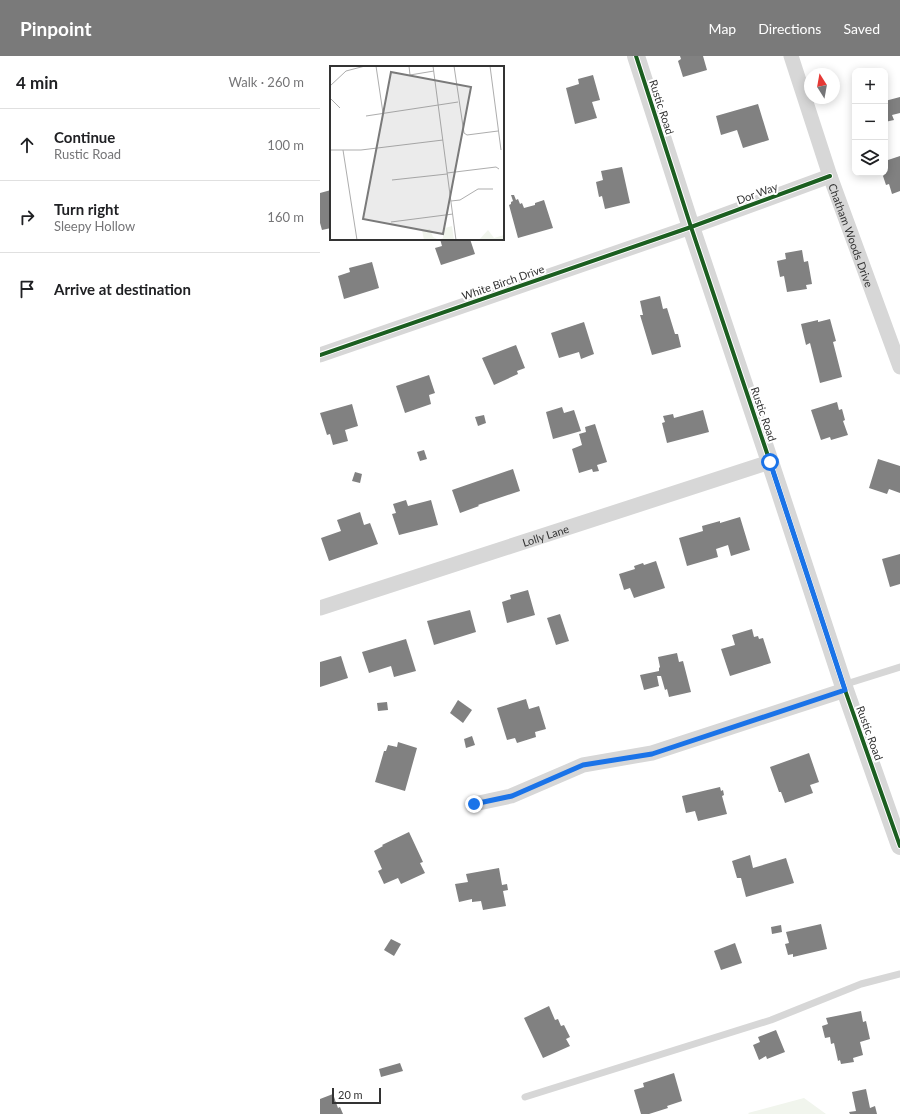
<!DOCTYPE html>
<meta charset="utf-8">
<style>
:root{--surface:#fff;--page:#f2f2f2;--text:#202124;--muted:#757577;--line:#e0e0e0;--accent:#7a7a7a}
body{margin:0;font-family:Lato,sans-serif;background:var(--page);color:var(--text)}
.controls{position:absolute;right:12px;top:12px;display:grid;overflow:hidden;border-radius:8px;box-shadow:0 2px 10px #0003}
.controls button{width:36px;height:36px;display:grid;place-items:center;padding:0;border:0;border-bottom:1px solid var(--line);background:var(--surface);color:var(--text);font:20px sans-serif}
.compass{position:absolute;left:484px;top:12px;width:36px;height:36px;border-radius:50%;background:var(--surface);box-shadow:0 2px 10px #0003;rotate:349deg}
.scale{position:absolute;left:12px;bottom:10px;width:49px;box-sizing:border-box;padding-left:4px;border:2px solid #333;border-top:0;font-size:11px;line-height:14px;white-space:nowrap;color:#333;-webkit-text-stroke:3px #fff;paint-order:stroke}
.stop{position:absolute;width:12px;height:12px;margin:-9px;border:3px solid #1a73e8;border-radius:50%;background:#fff}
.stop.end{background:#1a73e8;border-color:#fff;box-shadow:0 1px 4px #0008}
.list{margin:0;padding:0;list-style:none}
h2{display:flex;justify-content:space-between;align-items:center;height:52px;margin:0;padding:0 16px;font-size:17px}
h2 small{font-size:13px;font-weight:400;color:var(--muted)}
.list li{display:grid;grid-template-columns:26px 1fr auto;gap:12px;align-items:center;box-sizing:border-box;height:72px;padding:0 16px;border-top:1px solid var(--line)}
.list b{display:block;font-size:15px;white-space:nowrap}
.list p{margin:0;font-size:13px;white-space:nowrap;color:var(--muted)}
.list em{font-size:13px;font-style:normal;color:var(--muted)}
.icon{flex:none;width:22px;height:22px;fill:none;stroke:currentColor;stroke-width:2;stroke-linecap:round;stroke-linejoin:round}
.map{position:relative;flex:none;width:580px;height:1058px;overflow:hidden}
header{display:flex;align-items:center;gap:24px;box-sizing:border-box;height:56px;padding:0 20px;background:var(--accent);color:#fff}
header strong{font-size:19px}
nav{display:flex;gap:22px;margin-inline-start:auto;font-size:14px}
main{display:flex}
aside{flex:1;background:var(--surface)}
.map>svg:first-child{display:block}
.green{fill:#f1f5ed}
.building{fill:#818181}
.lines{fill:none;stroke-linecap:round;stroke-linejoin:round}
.service{stroke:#d7d7d7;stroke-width:7}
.minor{stroke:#d7d7d7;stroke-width:15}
.tertiary{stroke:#d7d7d7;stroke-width:18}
.cycleway-casing{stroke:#fff;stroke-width:6}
.cycleway{stroke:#1b5e20;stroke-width:4}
.route{stroke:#1a73e8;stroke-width:5}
.labels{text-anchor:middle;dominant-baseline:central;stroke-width:4;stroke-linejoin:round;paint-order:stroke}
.street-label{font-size:11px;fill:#333;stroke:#fff}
.inset-road{fill:none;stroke:#adadad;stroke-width:1}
.view{fill:#7a7a7a;fill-opacity:0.15;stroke:#7a7a7a;stroke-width:2}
.inset-edge{fill:none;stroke:#333;stroke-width:2}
</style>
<header>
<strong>Pinpoint</strong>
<nav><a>Map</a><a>Directions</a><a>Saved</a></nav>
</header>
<main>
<aside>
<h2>4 min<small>Walk · 260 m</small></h2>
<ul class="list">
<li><svg class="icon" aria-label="ahead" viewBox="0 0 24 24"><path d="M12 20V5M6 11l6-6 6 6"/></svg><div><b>Continue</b><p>Rustic Road</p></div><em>100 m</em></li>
<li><svg class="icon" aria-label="right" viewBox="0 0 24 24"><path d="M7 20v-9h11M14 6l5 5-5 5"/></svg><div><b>Turn right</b><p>Sleepy Hollow</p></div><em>160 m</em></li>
<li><svg class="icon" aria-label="arrive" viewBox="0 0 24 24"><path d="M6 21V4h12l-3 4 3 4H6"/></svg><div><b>Arrive at destination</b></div></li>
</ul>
</aside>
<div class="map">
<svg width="580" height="1058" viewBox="0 0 580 1058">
<rect width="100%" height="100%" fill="#fff"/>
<!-- green -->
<polygon class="green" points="484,1042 506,1058 429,1058 428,1057"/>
<!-- building -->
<g class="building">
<polygon points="360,0 383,0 387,14 363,21 358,5 361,3"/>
<polygon points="273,19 280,44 272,46 277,62 255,68 246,32 259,28 258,23"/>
<polygon points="580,41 580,57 572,59 574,64 565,66 565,45"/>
<polygon points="438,48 449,84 423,92 417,74 401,79 396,60"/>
<polygon points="580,100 580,135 572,138 569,128 566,129 562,117 565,117 565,105"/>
<polygon points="302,111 310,147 285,153 282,140 279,141 276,126 283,124 281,115"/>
<polygon points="11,134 11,172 2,174 0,167 0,137"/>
<polygon points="191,139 194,139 196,144 198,143 200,148 202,147 204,152 215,149 215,147 224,144 233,172 198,182 189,149 191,148 191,146 193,145"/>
<polygon points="120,183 150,183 155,198 121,209 115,192 122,190"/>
<polygon points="482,194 484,206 488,205 492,228 486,229 487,233 467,236 464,220 460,221 457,205 466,203 465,197"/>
<polygon points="52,206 59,232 24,243 18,220 30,216 29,212"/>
<polygon points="340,240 343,253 347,252 355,278 358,278 361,291 332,299 320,259 323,259 320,245"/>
<polygon points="510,263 516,285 513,286 522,321 500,327 490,287 486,289 481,268 498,264 498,266"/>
<polygon points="264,266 274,298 261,303 259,296 239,302 231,277"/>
<polygon points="196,289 205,312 197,315 198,318 174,329 162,302"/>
<polygon points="109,319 115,337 109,339 111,348 85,357 76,330"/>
<polygon points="517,346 519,354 522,353 525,364 523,365 528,379 511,384 510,381 501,384 491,354"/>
<polygon points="32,348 38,370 25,374 28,385 13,389 10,378 7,379 0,357"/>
<polygon points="242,351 244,357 254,354 261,375 233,383 226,356"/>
<polygon points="383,354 389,376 347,387 342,367 345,366 343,360 353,358 354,362"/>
<polygon points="164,359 166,367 158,370 155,361"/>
<polygon points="275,368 287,406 277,409 279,415 273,416 272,413 259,417 252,393 262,389 259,378 266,376 265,371"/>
<polygon points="104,394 107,403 100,405 97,396"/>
<polygon points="558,403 580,410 580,437 569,433 567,438 549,432"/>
<polygon points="193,413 200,435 158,449 159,450 140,457 132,434"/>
<polygon points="35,416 42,418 40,427 32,425"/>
<polygon points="86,444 88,450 111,444 118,469 79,479 72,458 76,457 73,448"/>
<polygon points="40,456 44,469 50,467 58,488 9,505 1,482 21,475 17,464"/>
<polygon points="420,461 430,494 411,500 408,489 396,493 398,501 367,510 359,482 383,475 382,470 400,465 400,467"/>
<polygon points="580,498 580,528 570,531 562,503"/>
<polygon points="336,505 345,532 314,542 310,532 304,534 299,518 315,513 314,510 323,507 324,509"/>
<polygon points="208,534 215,559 187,567 182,546 191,543 190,539"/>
<polygon points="150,554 156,576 114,589 107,565"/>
<polygon points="240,558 249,585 236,589 227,562"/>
<polygon points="432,573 434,581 438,580 439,583 443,582 451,607 410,620 401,593 415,589 412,579"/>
<polygon points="86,583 96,615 74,621 71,610 49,617 42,596"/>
<polygon points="357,597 359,606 363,605 371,636 349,641 347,633 345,634 341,620 337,620 339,630 324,634 320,619 339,615 339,612 340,611 338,601"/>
<polygon points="21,600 28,622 0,631 0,606"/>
<polygon points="206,643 209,653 219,650 226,673 215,676 216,681 197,687 195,682 187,684 177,652"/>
<polygon points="138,644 152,654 143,667 130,657"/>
<polygon points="67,646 68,654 58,655 57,647"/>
<polygon points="152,680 155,689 146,692 144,683"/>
<polygon points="78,686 97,692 85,735 55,726 64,695 66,695 68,689 77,691"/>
<polygon points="489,697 499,726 490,729 493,737 465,747 461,736 459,736 450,711"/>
<polygon points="400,731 401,735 403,734 404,739 402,740 407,758 378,765 375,755 366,757 362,740"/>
<polygon points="89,776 103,806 100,807 105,817 81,828 78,822 64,828 58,815 62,813 54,795 63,790 62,789"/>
<polygon points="430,799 433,812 466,802 474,827 426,841 421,822 417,822 412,805"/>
<polygon points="179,812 182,829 187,828 188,834 183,835 186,850 163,854 161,845 152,846 152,843 139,846 135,828 148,826 146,818"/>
<polygon points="501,868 507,893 473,901 473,898 468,899 465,888 469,887 466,876"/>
<polygon points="461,869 462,876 452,878 451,871"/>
<polygon points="71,883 81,888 74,900 64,894"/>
<polygon points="415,887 422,907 401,914 394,895"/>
<polygon points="229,950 235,964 238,963 241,970 244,969 250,981 246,983 250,990 223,1002 204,962"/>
<polygon points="541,955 543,966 546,965 550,983 540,986 543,999 533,1002 534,1006 521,1008 520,1004 518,1005 514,987 511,988 510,981 505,982 502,970 508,968 506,962"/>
<polygon points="456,974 465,996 447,1003 446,1000 439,1004 433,989 440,986 438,981"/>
<polygon points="80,1007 83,1015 61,1021 59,1013"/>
<polygon points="354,1017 362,1045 347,1050 348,1052 329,1058 321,1058 314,1034 324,1031 323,1027"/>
<polygon points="546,1033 550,1052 555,1050 557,1058 530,1058 529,1056 536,1055 532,1036"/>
<polygon points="13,1038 18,1052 20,1051 23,1058 0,1058 0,1043"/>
</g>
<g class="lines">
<!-- service -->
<g class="service">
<polyline points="523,629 580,611"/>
<polyline points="205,1041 451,964 541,928 580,918"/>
</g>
<!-- minor -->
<g class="minor">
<path id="s1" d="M471,0L510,120L580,311"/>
<polyline points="0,299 371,171 510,120"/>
<path id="s2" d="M0,552L450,406"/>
<polyline points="154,748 191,740 263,709 332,697 525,634"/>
</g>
<!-- tertiary -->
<polyline class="tertiary" points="316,0 371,171 450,406 525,634 580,790"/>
<defs>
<g id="cycleway">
<polyline points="316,0 371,171 450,406 525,634 580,790"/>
<polyline points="0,299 371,171 510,120"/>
</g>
</defs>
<!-- cycleway casing -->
<use href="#cycleway" class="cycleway-casing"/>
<!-- cycleway -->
<use href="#cycleway" class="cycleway"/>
</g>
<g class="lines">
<!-- route -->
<polyline class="route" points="154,748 192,740 263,709 332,698 525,634 450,406"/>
</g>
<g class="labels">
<!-- street labels -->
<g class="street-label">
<text transform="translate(342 51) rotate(72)">Rustic Road</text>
<text transform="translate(437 137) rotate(-20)">Dor Way</text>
<text stroke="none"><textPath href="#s1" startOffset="189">Chatham Woods Drive</textPath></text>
<text transform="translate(183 226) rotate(-19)">White Birch Drive</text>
<text transform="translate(444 358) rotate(71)">Rustic Road</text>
<text stroke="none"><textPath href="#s2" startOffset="237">Lolly Lane</textPath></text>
<text transform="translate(550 677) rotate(70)">Rustic Road</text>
</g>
</g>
<!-- overview -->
<g transform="translate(10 10)">
<rect width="174" height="174" fill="#fff"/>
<path d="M122,160L124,174H109L113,172L115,162ZM100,163L103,171L109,174H94L92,164ZM158,164L164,172L174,169V174H149Z" fill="#f1f5ed"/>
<path class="inset-road" d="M46,0L53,47M79,0L80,9L104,5M103,0L126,174M124,0L134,67L137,69L168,65M160,0L171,84M0,20L16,5L35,0M0,32L10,42M36,50L128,36M0,84H31L113,74M13,84L27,174M117,107L166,101L169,103M62,114L117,108M121,135L130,134L148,123H163M61,156L123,148"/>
<path class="view" d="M61,6L141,21L113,168L33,153Z"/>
<rect width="174" height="174" class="inset-edge"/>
</g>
</svg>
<div class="controls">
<button>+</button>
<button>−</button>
<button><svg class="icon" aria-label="layers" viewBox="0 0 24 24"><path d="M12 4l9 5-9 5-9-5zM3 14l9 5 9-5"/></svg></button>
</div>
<svg class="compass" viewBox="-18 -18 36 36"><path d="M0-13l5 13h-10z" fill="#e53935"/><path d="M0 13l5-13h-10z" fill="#757577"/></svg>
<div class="scale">20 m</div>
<div class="stop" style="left:450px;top:406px"></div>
<div class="stop end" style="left:154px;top:748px"></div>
</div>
</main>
